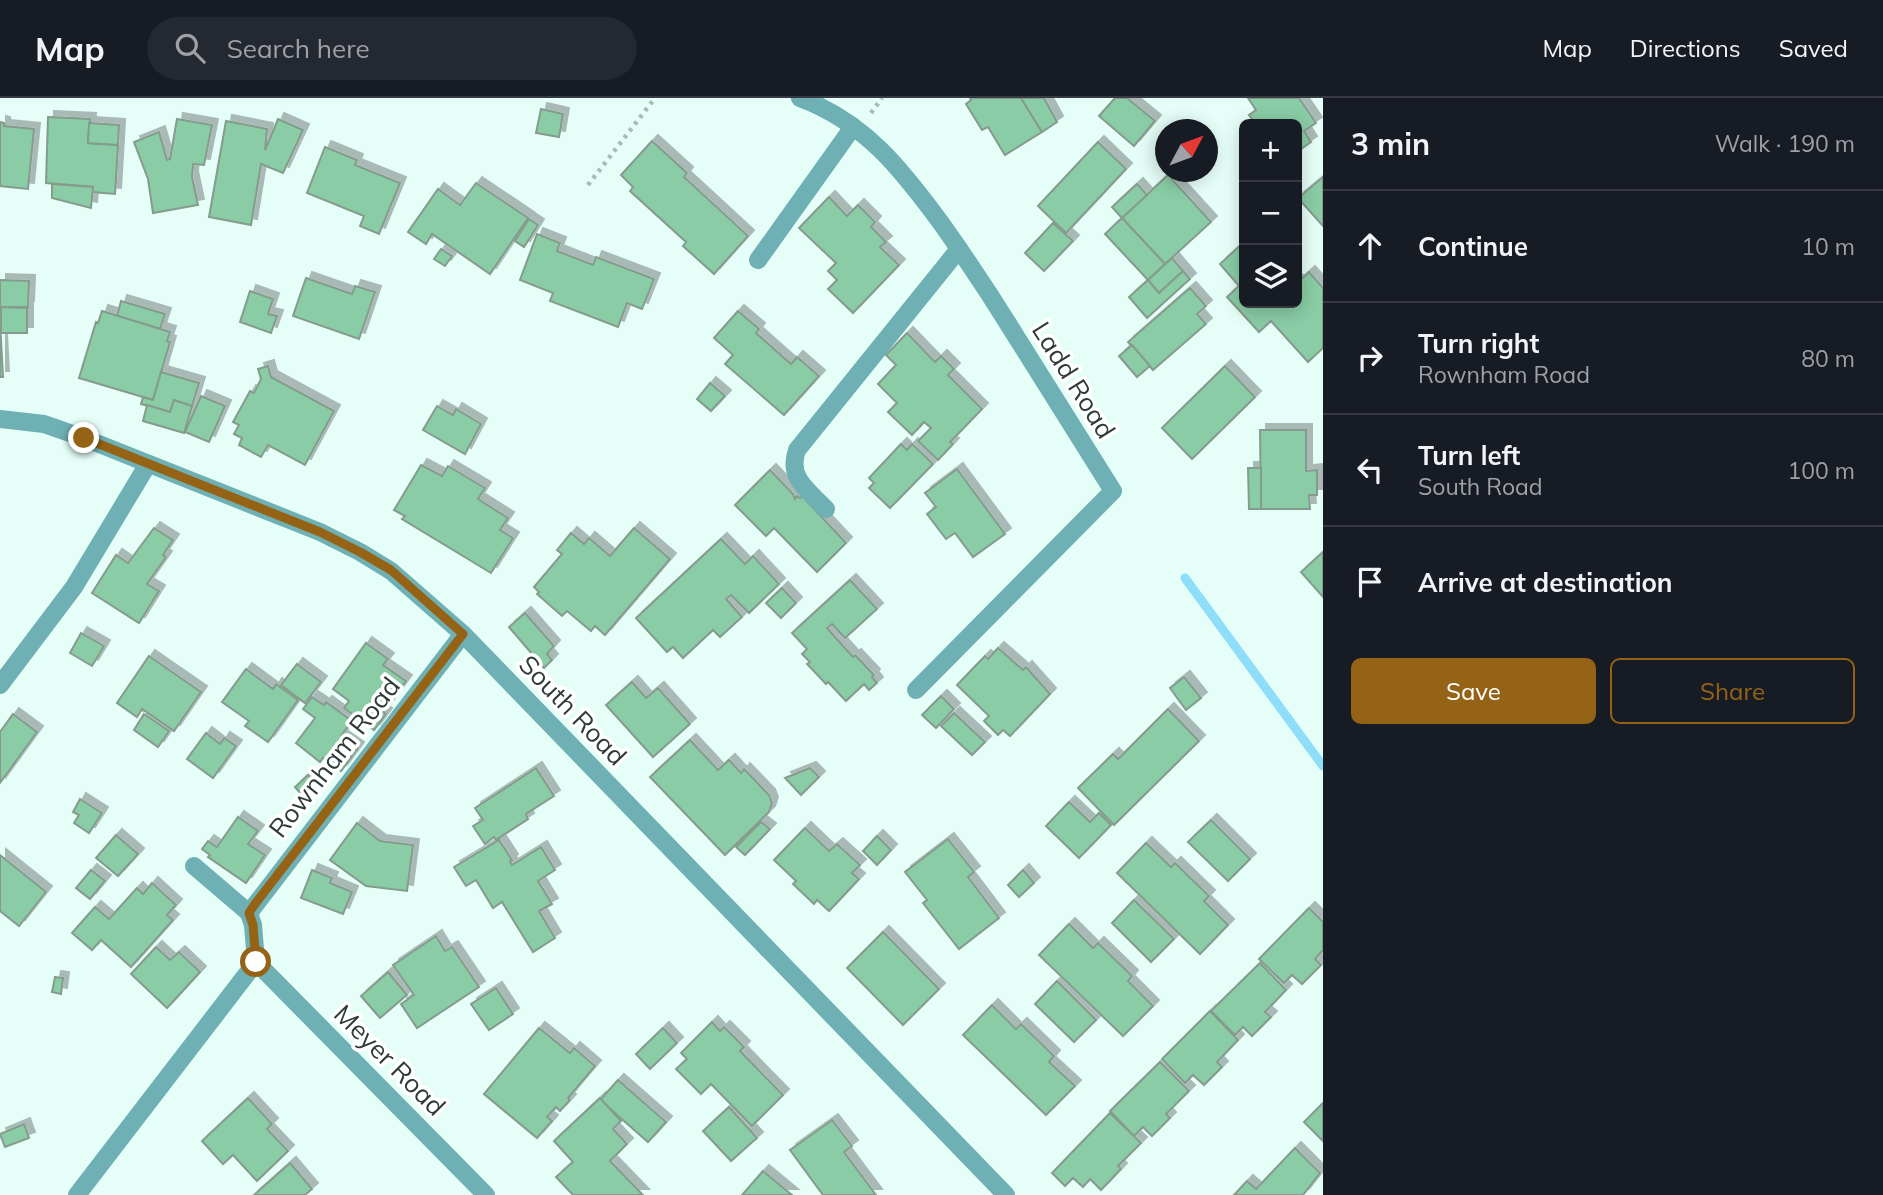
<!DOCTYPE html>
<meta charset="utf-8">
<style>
:root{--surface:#171b24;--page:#242831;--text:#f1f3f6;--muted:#9ea1a6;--line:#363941;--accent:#956315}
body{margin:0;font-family:Mulish,sans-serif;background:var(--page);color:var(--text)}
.controls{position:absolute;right:21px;top:21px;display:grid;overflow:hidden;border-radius:10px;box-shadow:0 4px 18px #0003}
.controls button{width:63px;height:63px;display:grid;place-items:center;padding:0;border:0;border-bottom:2px solid var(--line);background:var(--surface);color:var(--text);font:35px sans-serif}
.compass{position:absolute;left:1155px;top:21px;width:63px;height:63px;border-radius:50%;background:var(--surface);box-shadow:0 4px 18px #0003;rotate:49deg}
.stop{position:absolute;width:21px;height:21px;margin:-16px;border:5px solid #956315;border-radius:50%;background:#fff}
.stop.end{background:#956315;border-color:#fff;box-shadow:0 2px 7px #0008}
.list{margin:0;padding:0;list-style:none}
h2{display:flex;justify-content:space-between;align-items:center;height:91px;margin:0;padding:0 28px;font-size:30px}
h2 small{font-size:23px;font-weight:400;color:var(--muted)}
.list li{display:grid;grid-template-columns:46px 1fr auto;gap:21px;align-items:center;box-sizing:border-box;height:112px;padding:0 28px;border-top:2px solid var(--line)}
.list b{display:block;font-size:26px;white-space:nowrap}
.list p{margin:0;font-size:23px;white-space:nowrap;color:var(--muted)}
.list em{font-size:23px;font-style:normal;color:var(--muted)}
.actions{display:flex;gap:14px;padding:21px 28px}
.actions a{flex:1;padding:16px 0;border:2px solid var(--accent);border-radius:10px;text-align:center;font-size:24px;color:var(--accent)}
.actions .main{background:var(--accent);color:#fff}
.icon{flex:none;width:38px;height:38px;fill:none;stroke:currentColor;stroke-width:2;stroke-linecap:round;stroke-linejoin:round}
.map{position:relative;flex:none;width:1323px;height:1097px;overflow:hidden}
header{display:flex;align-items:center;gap:42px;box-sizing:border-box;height:98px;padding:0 35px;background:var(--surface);border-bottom:2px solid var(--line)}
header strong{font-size:33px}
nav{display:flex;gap:38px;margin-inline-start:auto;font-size:24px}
.search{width:490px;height:63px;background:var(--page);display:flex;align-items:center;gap:18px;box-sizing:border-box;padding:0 24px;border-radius:38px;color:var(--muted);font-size:26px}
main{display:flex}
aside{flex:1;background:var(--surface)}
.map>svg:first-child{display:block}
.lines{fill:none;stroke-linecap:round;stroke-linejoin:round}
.stream{stroke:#8edefa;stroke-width:9}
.building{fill:#89cca5;stroke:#859b8d;stroke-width:2;filter:url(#shadow)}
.path{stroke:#a8bcb7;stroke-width:4.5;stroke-dasharray:3.5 5;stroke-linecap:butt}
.minor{stroke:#6fb0b4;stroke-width:18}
.route{stroke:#956315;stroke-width:9}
.labels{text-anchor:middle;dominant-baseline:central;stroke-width:7;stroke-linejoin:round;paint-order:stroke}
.street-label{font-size:26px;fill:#2f3b38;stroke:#fff}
</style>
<header>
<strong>Map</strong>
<div class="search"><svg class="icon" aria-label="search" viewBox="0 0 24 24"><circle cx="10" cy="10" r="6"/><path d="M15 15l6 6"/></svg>Search here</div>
<nav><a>Map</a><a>Directions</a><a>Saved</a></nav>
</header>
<main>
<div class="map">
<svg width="1323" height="1097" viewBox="0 0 1323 1097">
<defs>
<filter id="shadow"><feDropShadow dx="6" dy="-6" stdDeviation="0" flood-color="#0004"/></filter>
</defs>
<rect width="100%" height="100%" fill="#e6fef8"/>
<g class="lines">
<!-- stream -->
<polyline class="stream" points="1185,480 1323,668"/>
</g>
<!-- building -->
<g class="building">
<polygon points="970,0 1021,0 1042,34 1005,57 988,29 982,32 966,6 971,2"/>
<polygon points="1021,0 1044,0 1057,24 1042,34"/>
<polygon points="1115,0 1127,0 1155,23 1134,48 1099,18"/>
<polygon points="1248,0 1299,0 1316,25 1304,33 1311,44 1297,54 1297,26 1256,26 1249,17 1256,12"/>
<polygon points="541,11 563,16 559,39 536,35"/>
<polygon points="48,19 90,21 88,45 118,47 115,96 92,94 93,89 46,85"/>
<polygon points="177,21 212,27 204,67 193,66 192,79 198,107 153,115 148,81 134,44 159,34 167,62 170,61"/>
<polygon points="278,21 303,32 283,75 261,66 251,127 209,119 226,23 267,31 265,52"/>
<polygon points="0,24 4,25 4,28 34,31 28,91 0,88"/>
<polygon points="89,25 119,27 118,47 88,45"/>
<polygon points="652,43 687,75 684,79 748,138 714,176 683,148 686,144 630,93 633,89 621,77"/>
<polygon points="1098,44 1126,71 1066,135 1038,108"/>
<polygon points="325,49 357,62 355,67 400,85 379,136 360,128 364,118 307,95"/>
<polygon points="1168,77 1211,124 1165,166 1122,120"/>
<polygon points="1323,79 1323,128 1298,100"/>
<polygon points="476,85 528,120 490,176 432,136 426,146 408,134 438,91 460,107"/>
<polygon points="52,86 93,89 91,110 52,100"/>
<polygon points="1137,86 1147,97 1122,120 1112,109"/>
<polygon points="829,99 847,118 858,107 875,124 871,129 886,144 880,149 899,167 853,215 828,191 837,182 828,173 836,165 799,130"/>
<polygon points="1122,120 1165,166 1148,182 1105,136"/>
<polygon points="529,121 538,127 524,149 515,143"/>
<polygon points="1053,125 1073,143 1044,173 1025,155"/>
<polygon points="537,136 560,145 557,153 593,167 596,159 654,181 642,211 627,205 618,229 550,203 553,195 520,182"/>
<polygon points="1244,144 1244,205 1297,205 1297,182 1298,184 1309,174 1323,190 1323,250 1308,264 1271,223 1259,234 1227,199 1239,188 1220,166"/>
<polygon points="441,151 452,158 445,168 434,161"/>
<polygon points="1172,160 1183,173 1159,195 1148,182"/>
<polygon points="1183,173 1190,181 1147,220 1129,199 1148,182 1159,195"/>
<polygon points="306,180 352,196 355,188 375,194 359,241 293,218"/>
<polygon points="0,182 29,183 28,209 0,209"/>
<polygon points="1190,190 1206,208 1197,216 1206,226 1153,272 1128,244"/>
<polygon points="250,193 273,201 268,216 277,218 271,235 240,224"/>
<polygon points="121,203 165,216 160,231 117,218"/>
<polygon points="1,209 27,210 27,235 1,235"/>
<polygon points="102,213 170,234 167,243 170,244 153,302 79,280 96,224 98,225"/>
<polygon points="738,213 759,231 756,235 791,266 797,259 819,278 784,317 725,266 733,257 714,240"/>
<polygon points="0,224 3,279 0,279"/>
<polygon points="907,235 935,264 941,258 954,271 948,277 982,311 950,344 953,346 938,362 918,343 931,330 924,324 912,337 888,314 897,305 878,286 896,267 886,257"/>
<polygon points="1132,247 1150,268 1137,279 1119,258"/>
<polygon points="268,268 271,279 334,313 305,367 268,347 261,359 239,347 242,340 234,336 239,327 233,324 250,293 254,295 261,281 258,271"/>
<polygon points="1225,268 1255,299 1192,361 1162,330"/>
<polygon points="161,274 199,285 192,308 174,302 170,314 141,306 143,299 153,302"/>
<polygon points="710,285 725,298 711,313 697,301"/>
<polygon points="201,298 225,308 209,344 185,334"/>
<polygon points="174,302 192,308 184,335 143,323 147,307 170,314"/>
<polygon points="437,308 453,317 456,311 481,326 465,356 423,332"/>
<polygon points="1260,332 1306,332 1306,373 1317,372 1317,397 1309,397 1310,411 1261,411"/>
<polygon points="901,346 907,352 912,346 933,366 890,410 869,390 874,385 869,380"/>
<polygon points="421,367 442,378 448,368 485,390 478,401 508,420 500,432 513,440 491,475 402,421 405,418 394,412"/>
<polygon points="1248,370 1261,370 1261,411 1249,411"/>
<polygon points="957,371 1005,436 973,459 955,435 946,441 927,416 936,409 925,395"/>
<polygon points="770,372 793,396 795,401 797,398 800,400 802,398 846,445 817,474 774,430 766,438 735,407"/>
<polygon points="154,430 173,442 163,457 166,459 147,486 159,493 139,525 92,495 116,457 128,465"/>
<polygon points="634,430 670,461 605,537 595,528 591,533 567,513 562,518 537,496 539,494 534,489 562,456 557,452 571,435 584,446 589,440 610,458"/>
<polygon points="721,441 745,466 753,458 779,486 749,515 731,497 726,501 742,519 720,539 713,532 683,560 673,549 667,554 636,520"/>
<polygon points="1323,454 1323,499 1301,474"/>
<polygon points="850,482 877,511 845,540 832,526 827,530 853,559 855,557 874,577 872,579 877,585 869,592 864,586 846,603 828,584 826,586 807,566 810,564 802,556 807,551 792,535"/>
<polygon points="782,490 796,505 781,520 766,505"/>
<polygon points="525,515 554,548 547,556 552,562 544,570 509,529"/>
<polygon points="81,535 104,548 92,568 70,555"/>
<polygon points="366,545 388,561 383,567 406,583 383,614 386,616 374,632 344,610 349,603 333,591"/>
<polygon points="998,550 1023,572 1026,569 1050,596 1010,638 1003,632 998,637 984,623 989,618 957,587 985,558 988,561"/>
<polygon points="149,558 201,594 174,633 142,611 137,619 117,605"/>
<polygon points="297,566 321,584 305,605 281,587"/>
<polygon points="246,571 273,591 276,586 298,602 268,644 245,628 249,623 222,604"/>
<polygon points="1184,579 1201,600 1186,612 1170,590"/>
<polygon points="632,584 646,600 658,590 690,626 653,659 606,607"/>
<polygon points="941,598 954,611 936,630 922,617"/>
<polygon points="312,599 324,607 326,604 352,623 341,638 358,650 341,673 323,660 320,664 296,645 315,620 303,611"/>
<polygon points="1168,611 1199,643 1114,727 1078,690 1113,656 1118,661"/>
<polygon points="954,615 985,644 972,657 941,628"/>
<polygon points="13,616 37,634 0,685 0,634"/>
<polygon points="144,616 169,633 158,649 134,632"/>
<polygon points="206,635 220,646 224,640 236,648 213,680 187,661"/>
<polygon points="690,642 718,672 729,662 741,675 744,671 769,697 772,705 769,714 725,757 650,679"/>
<polygon points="536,670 554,698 526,716 528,721 496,742 494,739 485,746 473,728 483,722 475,710"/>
<polygon points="810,670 819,679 801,697 785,680"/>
<polygon points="308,677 320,691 307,703 295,689"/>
<polygon points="80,701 102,715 89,735 74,725 79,717 73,714"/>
<polygon points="1069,704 1090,724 1099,715 1111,727 1079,760 1046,728"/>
<polygon points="238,719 258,733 248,746 265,757 246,785 208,759 210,757 202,751 208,743 217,749"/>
<polygon points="1211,722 1250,761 1228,783 1188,744"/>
<polygon points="761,724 770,731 745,757 736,749"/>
<polygon points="357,725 380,743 413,747 407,793 366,788 330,762"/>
<polygon points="805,730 829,753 837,746 860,767 852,775 859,781 829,813 817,802 814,806 793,786 796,783 774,762"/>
<polygon points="116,737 138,756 118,778 96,760"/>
<polygon points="877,738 891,752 877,767 863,753"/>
<polygon points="948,741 974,774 968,779 999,820 959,851 923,805 927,802 905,774"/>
<polygon points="499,742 512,762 510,764 512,767 541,749 555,772 538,783 552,806 539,813 555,840 533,854 502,804 493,810 476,782 466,788 454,769"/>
<polygon points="1146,745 1171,769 1175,765 1209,798 1204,803 1228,827 1200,856 1117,775"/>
<polygon points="0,757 46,794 19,828 0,813"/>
<polygon points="91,772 105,783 90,801 76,790"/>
<polygon points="312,772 332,780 330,785 352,794 343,816 301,800"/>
<polygon points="1023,772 1034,785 1019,799 1008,787"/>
<polygon points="152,785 176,807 167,817 173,822 131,869 101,842 92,852 72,835 95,809 109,821 137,790 143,796"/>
<polygon points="1134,802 1174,841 1151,864 1112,825"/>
<polygon points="1309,810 1323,824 1323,852 1315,861 1321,867 1302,886 1292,877 1284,885 1259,861"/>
<polygon points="1069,826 1093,850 1098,845 1132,878 1128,883 1153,908 1123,938 1039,857"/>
<polygon points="883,834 939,891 903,927 847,870"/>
<polygon points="436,838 445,853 452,849 479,889 417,930 401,906 414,897 393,867"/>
<polygon points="156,849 170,862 179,854 200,874 167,910 131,876"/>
<polygon points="1260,865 1286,892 1265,914 1271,919 1252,938 1243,929 1235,937 1211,913"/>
<polygon points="388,874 407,897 380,920 361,898"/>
<polygon points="55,879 63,880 61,896 52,894"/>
<polygon points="1057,883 1096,922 1074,944 1035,906"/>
<polygon points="496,890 513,916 489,932 471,906"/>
<polygon points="992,907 1016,931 1021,926 1054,958 1049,964 1075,988 1046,1017 963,937"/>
<polygon points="1210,913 1238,942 1217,964 1222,969 1204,987 1193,977 1185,985 1162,961"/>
<polygon points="712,924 720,933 724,929 744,949 740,953 783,997 752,1028 711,986 701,996 676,971 687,961 681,955"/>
<polygon points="539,930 570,955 574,950 595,968 568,1000 570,1002 560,1013 556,1009 547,1019 552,1023 537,1040 484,996"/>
<polygon points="663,930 677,945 650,971 636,956"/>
<polygon points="1160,964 1189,993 1166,1016 1170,1020 1152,1038 1143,1029 1134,1038 1110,1013"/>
<polygon points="618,982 666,1024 648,1044 600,1002"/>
<polygon points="248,1000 272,1026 267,1031 288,1053 257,1083 233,1057 223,1066 202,1043"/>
<polygon points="600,1000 621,1023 613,1031 627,1046 610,1063 643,1097 573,1097 556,1079 573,1064 554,1043"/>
<polygon points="1323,1005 1323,1043 1304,1024"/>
<polygon points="729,1009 757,1040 731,1063 703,1033"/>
<polygon points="1110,1015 1141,1045 1118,1068 1121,1071 1101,1092 1090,1081 1083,1089 1073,1080 1065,1088 1052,1075"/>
<polygon points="832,1022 852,1048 844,1054 876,1097 823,1097 790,1052"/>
<polygon points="24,1026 29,1040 5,1049 0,1036"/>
<polygon points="1295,1050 1320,1075 1303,1097 1234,1097 1247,1083 1256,1091"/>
<polygon points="290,1065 312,1091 305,1097 254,1097"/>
<polygon points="763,1073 792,1097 742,1097"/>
</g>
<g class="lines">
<!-- path -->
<g class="path">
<polyline points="871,15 882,0"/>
<polyline points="588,87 655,0"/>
</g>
<!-- minor -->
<g class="minor">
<path d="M800,0C865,24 902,72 941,125C968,163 993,201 1017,240C1049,291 1081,342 1113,393L916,592"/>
<polyline points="758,162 853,29"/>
<polyline points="0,321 44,326 84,340 320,434 360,454 391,473 463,536 1006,1097"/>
<path d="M826,411C808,392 787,380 797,352L959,151"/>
<polyline points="0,587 74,489 148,366"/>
<polyline points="194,768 249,815 253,827 256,864"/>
<polyline points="249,815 463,536"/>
<polyline points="256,864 486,1097"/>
<polyline points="77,1097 256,864"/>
</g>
</g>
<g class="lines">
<!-- route -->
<polyline class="route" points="84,340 320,434 360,454 391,472 463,536 255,806 249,815 253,827 256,864"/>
</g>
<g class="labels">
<!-- street labels -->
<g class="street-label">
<text transform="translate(1074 282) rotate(58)">Ladd Road</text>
<text transform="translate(573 612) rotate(46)">South Road</text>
<text transform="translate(334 659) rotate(-52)">Rownham Road</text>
<text transform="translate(390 962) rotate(45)">Meyer Road</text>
</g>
</g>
</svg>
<div class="controls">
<button>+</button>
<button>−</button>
<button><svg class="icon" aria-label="layers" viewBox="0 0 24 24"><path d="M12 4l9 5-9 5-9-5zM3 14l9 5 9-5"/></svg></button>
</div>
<svg class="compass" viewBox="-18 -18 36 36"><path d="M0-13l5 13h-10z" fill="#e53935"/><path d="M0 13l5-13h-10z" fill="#9ea1a6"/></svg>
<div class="stop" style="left:256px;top:864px"></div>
<div class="stop end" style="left:84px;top:340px"></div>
</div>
<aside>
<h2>3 min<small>Walk · 190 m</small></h2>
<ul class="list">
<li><svg class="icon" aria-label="ahead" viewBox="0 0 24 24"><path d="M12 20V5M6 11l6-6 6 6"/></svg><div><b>Continue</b></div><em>10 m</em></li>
<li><svg class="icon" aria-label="right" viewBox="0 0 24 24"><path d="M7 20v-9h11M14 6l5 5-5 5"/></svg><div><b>Turn right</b><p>Rownham Road</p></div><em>80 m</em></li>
<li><svg class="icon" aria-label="left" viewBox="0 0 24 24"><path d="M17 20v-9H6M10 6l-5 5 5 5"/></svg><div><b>Turn left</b><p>South Road</p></div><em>100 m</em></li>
<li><svg class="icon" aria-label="arrive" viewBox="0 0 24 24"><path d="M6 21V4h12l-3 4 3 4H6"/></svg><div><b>Arrive at destination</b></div></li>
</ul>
<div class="actions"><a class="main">Save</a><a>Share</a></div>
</aside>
</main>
